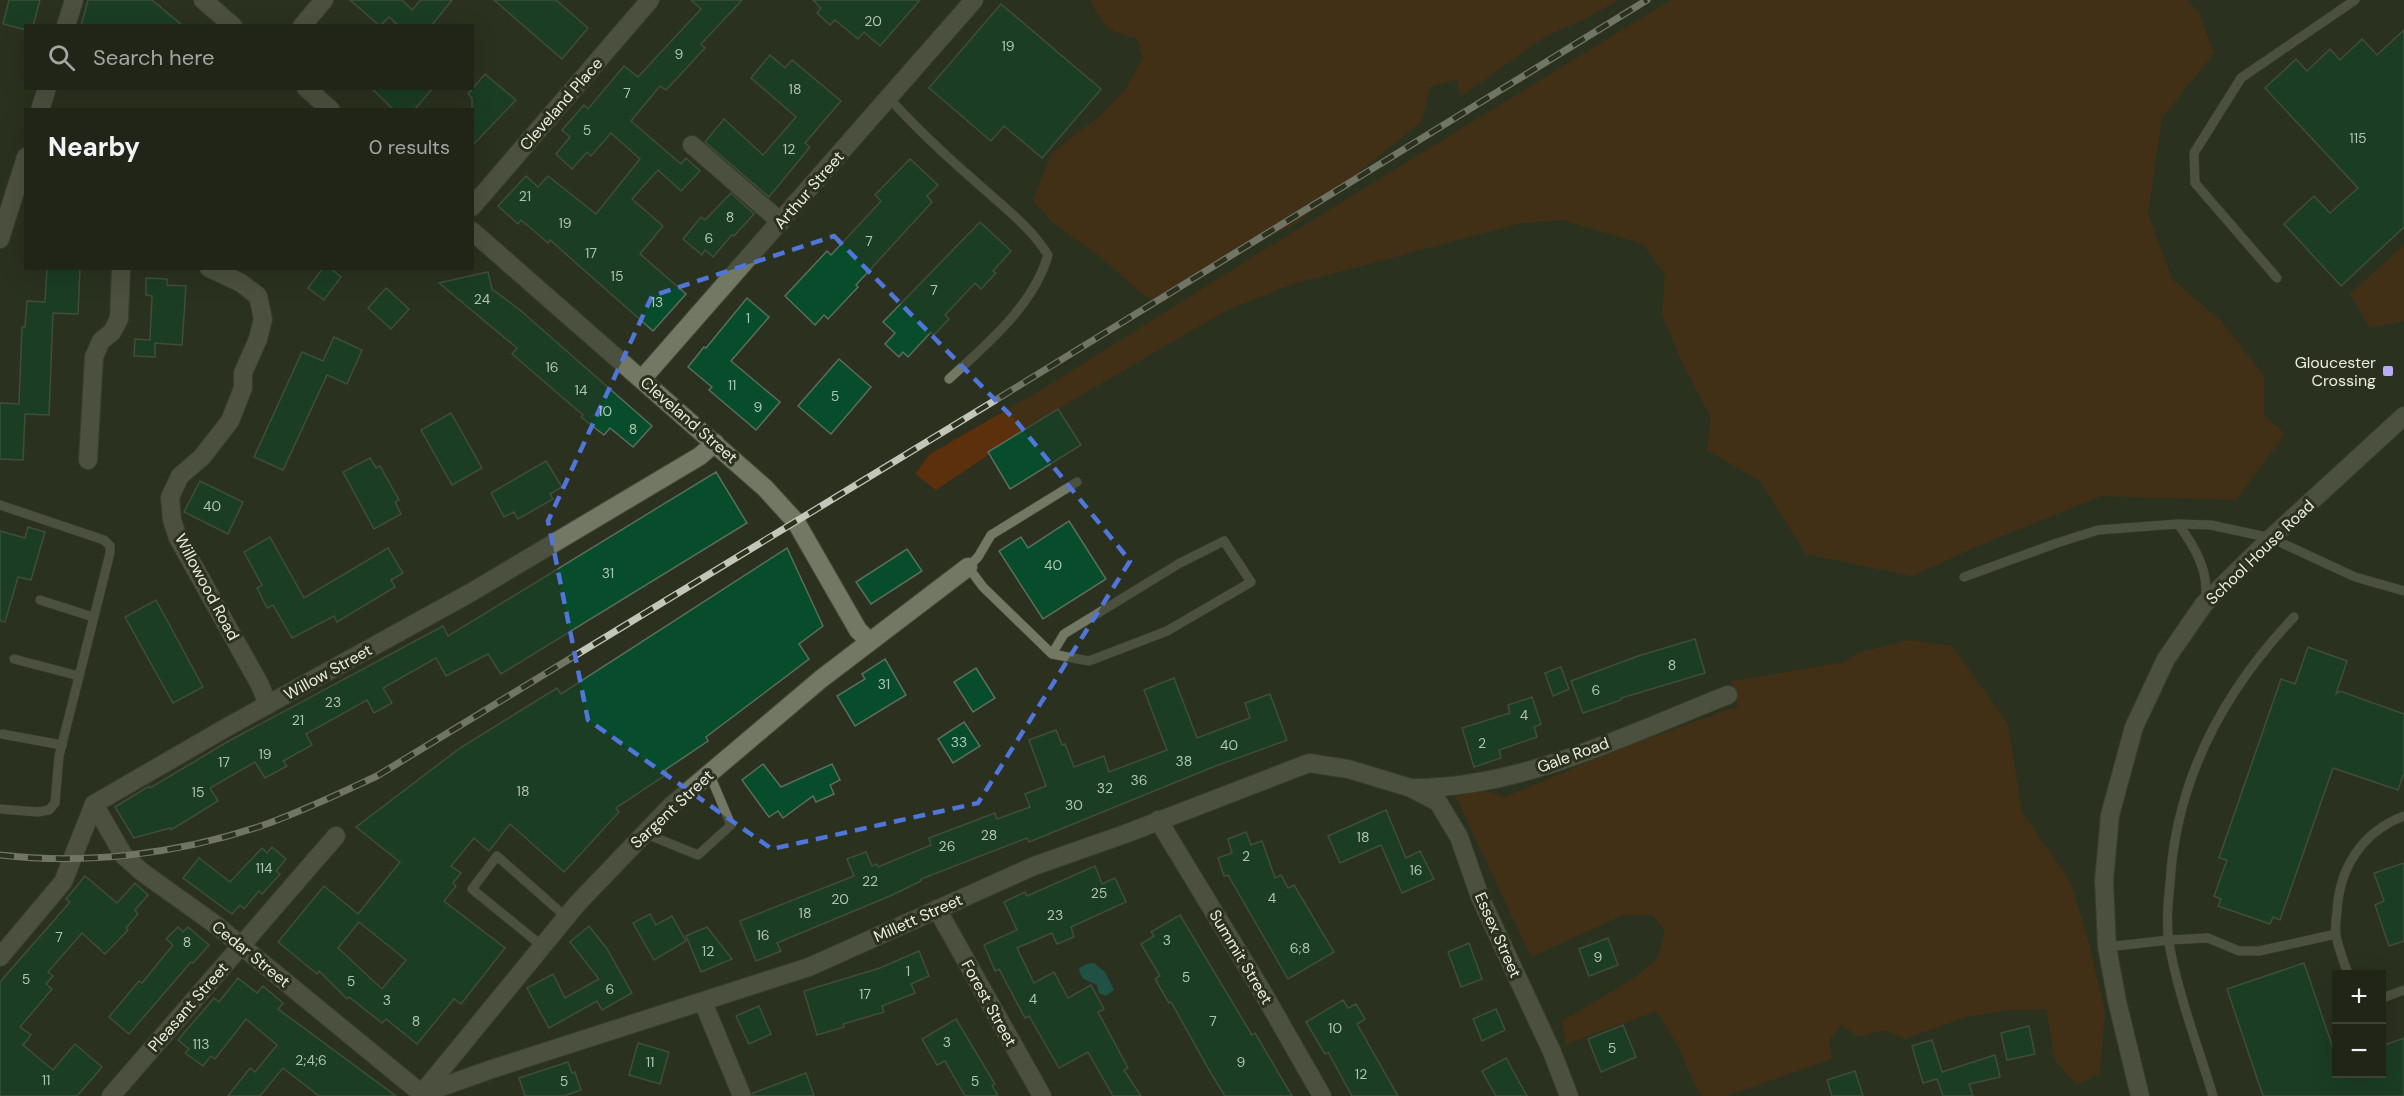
<!DOCTYPE html>
<meta charset="utf-8">
<style>
:root{--surface:#212517;--page:#2d3124;--text:#f1f3f6;--muted:#a2a5a1;--line:#3e4236}
body{margin:0;font-family:"DM Sans",sans-serif;background:var(--page);color:var(--text)}
.controls{position:absolute;right:18px;bottom:18px;display:grid;overflow:hidden;border-radius:0px;box-shadow:0 6px 24px #0002}
.controls button{width:54px;height:54px;display:grid;place-items:center;padding:0;border:0;border-bottom:2px solid var(--line);background:var(--surface);color:var(--text);font:30px sans-serif}
.list{margin:0;padding:0;list-style:none}
h2{display:flex;justify-content:space-between;align-items:center;height:78px;margin:0;padding:0 24px;font-size:26px}
h2 small{font-size:20px;font-weight:400;color:var(--muted)}
.icon{flex:none;width:33px;height:33px;fill:none;stroke:currentColor;stroke-width:2;stroke-linecap:round;stroke-linejoin:round}
.map{position:relative;flex:none;width:2404px;height:1096px;overflow:hidden}
.search{position:absolute;background:var(--surface);box-shadow:0 6px 24px #0002;left:24px;top:24px;width:450px;height:66px;display:flex;align-items:center;gap:15px;box-sizing:border-box;padding:0 21px;border-radius:0px;color:var(--muted);font-size:22px}
.panel{position:absolute;background:var(--surface);box-shadow:0 6px 24px #0002;left:24px;top:108px;width:450px;height:162px;border-radius:0px}
.map>svg:first-child{display:block}
.green{fill:#5c2f0d}
.water{fill:#127873}
.building{fill:#074c2b;stroke:#5a6d60;stroke-width:1.5;fill-rule:evenodd}
.lines{fill:none;stroke-linecap:round;stroke-linejoin:round}
.service-casing{stroke:#474c3c;stroke-width:10}
.minor-casing{stroke:#474c3c;stroke-width:20}
.service{stroke:#727864;stroke-width:9}
.minor{stroke:#727864;stroke-width:18}
.rail-casing{stroke:#c3c7bb;stroke-width:7}
.rail{stroke:#2c311f;stroke-width:4.5;stroke-dasharray:14;stroke-linecap:butt}
.marked{fill:none;stroke:#5076da;stroke-width:4.5;stroke-dasharray:12 8;stroke-linejoin:round}
.poi-dot{fill:#b8abf7;stroke:#2c311f;stroke-width:2}
.labels{text-anchor:middle;dominant-baseline:central;stroke-width:6;stroke-linejoin:round;paint-order:stroke}
.number-label{font-size:14px;fill:#b0c4b4}
.street-label{font-size:16px;fill:#e8ece1;stroke:#2c311f}
.poi-label{font-size:16px;fill:#e8ece1;stroke:#2c311f;text-anchor:end}
</style>
<div class="map">
<svg width="2404" height="1096" viewBox="0 0 2404 1096">
<rect width="100%" height="100%" fill="#2c311f"/>
<!-- green -->
<g class="green">
<path d="M1090,0H1619L1583,20L1544,37L1460,97L1457,79L1430,87L1422,121L1297,223L1221,260L1161,304L1145,296L1098,255L1053,223L1033,200L1052,153L1099,117L1125,90L1143,58L1137,38C1107,32 1104,26 1090,0Z"/>
<polygon points="1671,0 2187,0 2199,13 2214,53 2162,118 2148,214 2172,279 2221,321 2264,376 2264,415 2285,434 2236,500 2101,496 1976,547 1912,576 1806,554 1760,481 1707,450 1711,418 1682,362 1662,315 1665,275 1643,244 1563,220 1521,223 1290,285 1225,311 1056,410 936,490 915,474 930,454 1046,387 1272,245"/>
<polygon points="2404,245 2404,321 2370,328 2350,294"/>
<polygon points="1909,640 1952,646 2008,724 2022,812 2070,881 2088,940 2105,1011 2100,1073 2077,1085 2055,1061 2046,1009 2009,1010 1966,1017 1905,1039 1884,1030 1859,1037 1841,1025 1829,1040 1832,1059 1726,1096 1702,1096 1695,1085 1679,1048 1657,1011 1566,1044 1562,1021 1637,976 1658,958 1665,930 1652,915 1623,915 1531,957 1456,797 1479,789 1505,797 1615,751 1738,706 1732,681 1845,662 1858,653"/>
</g>
<!-- water -->
<path class="water" d="M1094,963L1105,972L1114,990L1106,996L1099,993L1097,985C1087,979 1081,982 1079,968L1087,964Z"/>
<!-- building -->
<g class="building">
<polygon points="9,0 40,0 33,26 26,26 26,30 3,24"/>
<polygon points="88,0 152,0 183,26 81,26"/>
<polygon points="350,0 402,0 412,10 421,0 452,0 431,26 399,26 389,17 380,26"/>
<polygon points="494,0 556,0 588,28 562,59"/>
<polygon points="691,0 742,0 701,44 705,48 666,90 660,86 631,121 681,164 686,158 700,171 681,191 658,170 632,199 663,226 640,254 686,294 653,331 550,240 548,243 521,220 518,224 498,206 526,176 538,187 548,176 596,214 640,159 611,133 591,156 587,152 572,169 556,154 570,137 562,130 584,105 588,109 624,66 638,77 701,9"/>
<polygon points="813,0 920,0 880,46 864,32 858,39 835,20 830,25 817,13 821,8"/>
<polygon points="1001,4 1101,89 1042,158 1004,126 991,141 929,88"/>
<polygon points="2404,30 2404,227 2341,286 2284,224 2314,196 2330,213 2358,188 2265,88 2296,59 2307,71 2330,49 2340,60 2362,39 2377,55"/>
<polygon points="770,55 785,68 792,60 841,101 805,143 810,147 769,197 705,142 724,119 763,155 796,117 751,78"/>
<polygon points="485,74 516,100 472,146 472,98 468,94"/>
<polygon points="371,88 433,88 414,110 394,110"/>
<polygon points="910,159 938,185 927,196 932,202 856,285 858,287 828,319 824,315 815,325 785,296 827,251 831,255 881,201 875,195"/>
<polygon points="731,193 754,214 734,236 732,235 713,257 705,250 702,255 683,239 701,217 705,220"/>
<polygon points="980,222 1011,251 993,271 996,273 981,289 975,283 945,315 949,319 934,335 931,332 908,357 903,352 899,357 885,344 895,333 883,322"/>
<polygon points="47,268 80,268 78,314 53,313 49,415 25,414 23,460 0,459 0,403 19,404 22,327 25,327 27,301 45,302"/>
<polygon points="323,268 330,268 341,277 324,300 308,288"/>
<polygon points="488,272 492,289 520,310 652,426 633,447 610,428 604,435 581,417 583,415 512,354 517,348 439,283"/>
<polygon points="146,278 167,279 167,285 186,286 182,345 155,343 155,357 134,356 135,339 150,340 152,296 146,295"/>
<polygon points="386,288 409,309 391,329 368,308"/>
<polygon points="747,298 769,317 731,361 780,402 756,430 709,390 712,387 688,367 704,347 706,348"/>
<polygon points="334,337 362,350 347,384 327,375 283,470 254,457 302,352 323,361"/>
<polygon points="839,359 871,387 831,434 798,406"/>
<polygon points="1058,409 1081,445 1010,489 988,452"/>
<polygon points="451,413 482,468 452,485 421,430"/>
<polygon points="370,458 376,468 380,466 399,500 395,502 401,514 374,529 343,472"/>
<polygon points="546,461 562,487 550,494 553,499 518,519 514,512 504,517 491,493"/>
<polygon points="716,472 747,523 501,674 488,654 446,676 436,658 383,688 392,703 374,713 367,700 306,734 312,745 283,761 287,766 265,778 255,762 210,788 218,801 171,830 170,828 134,838 115,807 149,786 150,788 227,742 443,626 448,636"/>
<polygon points="200,481 243,502 228,534 184,512"/>
<polygon points="1069,521 1106,579 1043,619 999,551 1021,537 1028,548"/>
<polygon points="28,527 45,532 31,580 18,577 5,622 0,621 0,531 25,538"/>
<polygon points="270,537 304,598 388,548 403,573 391,580 395,587 337,622 334,616 292,638 273,605 267,608 257,588 262,585 244,552"/>
<path d="M787,548L823,626L799,644L809,659L706,737L708,741L665,770L667,774L616,808L619,812L564,872L510,824L489,851L474,838L451,866L461,873L453,883L456,886L444,901L505,948L461,1004L454,999L417,1044L386,1019L382,1023L349,997L347,999L319,971L317,974L278,942L324,886L358,914L400,862L356,827L460,748L557,688L561,694ZM359,922L406,960L382,989L338,948Z"/>
<polygon points="907,549 922,571 871,604 856,582"/>
<polygon points="156,600 203,687 173,703 125,617"/>
<polygon points="1695,639 1705,673 1621,698 1621,700 1583,713 1571,681 1638,656"/>
<polygon points="2308,647 2347,661 2336,694 2340,691 2404,714 2404,773 2398,790 2333,768 2280,920 2273,917 2270,924 2218,906 2221,899 2214,896 2227,860 2219,858 2281,679 2295,684"/>
<polygon points="885,659 906,695 855,726 837,696 865,679 862,674"/>
<polygon points="1561,667 1569,689 1553,696 1545,673"/>
<polygon points="976,668 995,698 973,712 954,682"/>
<polygon points="1174,678 1197,738 1250,718 1245,703 1270,694 1287,740 1213,767 1029,842 1027,838 921,879 921,881 890,896 777,943 781,951 756,961 740,921 854,876 847,859 866,852 872,866 877,864 878,867 931,845 929,838 995,813 997,819 1030,807 1025,794 1046,786 1029,740 1056,730 1062,745 1065,744 1074,767 1104,756 1109,772 1167,750 1144,690"/>
<polygon points="1532,697 1541,724 1534,727 1537,737 1499,750 1501,758 1474,767 1462,728 1510,713 1508,705"/>
<polygon points="964,722 980,746 953,763 938,739"/>
<polygon points="763,764 781,787 832,764 840,780 830,785 834,794 816,802 813,796 783,818 778,811 769,817 742,780"/>
<polygon points="1386,810 1406,858 1420,851 1434,879 1402,893 1381,845 1340,863 1328,836"/>
<polygon points="1246,832 1251,845 1262,841 1275,878 1281,875 1288,888 1294,885 1334,952 1288,979 1228,875 1224,876 1218,858 1232,853 1228,839"/>
<polygon points="272,847 286,859 276,871 280,874 262,894 259,891 244,909 240,905 232,914 183,878 199,858 230,882 262,848 267,853"/>
<polygon points="2404,863 2404,941 2389,946 2375,905 2384,901 2374,873"/>
<polygon points="1095,866 1102,884 1115,878 1126,902 1071,927 1074,937 1057,944 1052,933 1017,948 1034,983 1054,972 1068,998 1091,985 1104,1009 1098,1012 1128,1068 1124,1070 1141,1096 1113,1096 1088,1052 1059,1068 1029,1016 1025,1018 999,969 995,971 984,945 1017,930 1004,902 1025,892 1027,896"/>
<polygon points="85,876 117,903 135,883 148,895 135,910 138,914 126,928 128,930 105,954 82,933 48,972 53,976 46,984 52,989 20,1027 31,1035 23,1045 53,1070 75,1044 102,1067 77,1096 0,1096 0,982 70,902 66,899"/>
<polygon points="650,914 656,925 672,916 686,941 654,960 633,923"/>
<polygon points="1180,915 1252,1035 1255,1033 1292,1096 1225,1096 1212,1075 1171,1002 1169,1003 1155,979 1160,976 1141,944 1154,936 1151,932"/>
<polygon points="589,926 607,949 632,993 602,1010 597,1001 549,1028 527,988 553,974 565,998 599,979 570,942"/>
<polygon points="178,927 183,932 188,927 209,945 193,963 191,962 129,1034 109,1017 139,981 142,983 173,945 166,939"/>
<polygon points="707,927 732,959 701,972 686,936"/>
<polygon points="1608,938 1618,965 1589,976 1579,949"/>
<polygon points="1469,943 1482,979 1461,987 1448,952"/>
<polygon points="919,951 929,976 911,984 915,993 882,1006 884,1012 843,1024 844,1027 817,1035 804,991 880,968"/>
<polygon points="2304,963 2337,1060 2337,1074 2382,1074 2382,1046 2404,1038 2404,1096 2263,1096 2227,989"/>
<polygon points="238,978 257,993 263,986 283,1003 278,1009 396,1096 319,1096 283,1068 260,1096 228,1096 250,1068 255,1072 277,1045 246,1019 215,1059 211,1056 203,1066 185,1053 189,1049 178,1040 214,998 219,1002"/>
<polygon points="1343,1000 1348,1008 1356,1004 1365,1019 1357,1024 1398,1096 1352,1096 1328,1052 1325,1054 1306,1022"/>
<polygon points="759,1006 771,1034 749,1044 736,1016"/>
<polygon points="1496,1009 1505,1030 1482,1041 1473,1019"/>
<polygon points="956,1019 995,1084 992,1085 998,1096 965,1096 945,1061 937,1065 922,1039"/>
<polygon points="1623,1025 1636,1057 1601,1072 1588,1039"/>
<polygon points="2029,1026 2035,1054 2007,1060 2001,1033"/>
<polygon points="1932,1040 1942,1072 1995,1055 2000,1077 1969,1084 1973,1096 1943,1096 1937,1079 1923,1083 1912,1046"/>
<polygon points="638,1043 669,1052 660,1084 629,1075"/>
<polygon points="1506,1058 1527,1096 1496,1096 1482,1071"/>
<polygon points="568,1062 572,1073 575,1072 581,1090 564,1096 525,1096 519,1078"/>
<polygon points="1855,1071 1863,1096 1832,1096 1827,1080"/>
<polygon points="806,1073 814,1096 753,1096 753,1093"/>
</g>
<g class="lines">
<defs>
<g id="service">
<path d="M889,98C916,128 946,156 976,182C1001,205 1030,226 1048,255C1034,305 987,344 949,379"/>
<polyline points="2277,278 2195,183 2194,153 2241,78 2355,0"/>
<polyline points="0,505 104,540 110,546 110,553 59,756 55,803 49,810 38,812 0,809"/>
<path d="M2178,524C2195,547 2210,572 2205,601"/>
<polyline points="1964,577 2057,543 2098,530 2178,524 2211,525 2271,538 2355,577 2404,591"/>
<polyline points="40,600 93,617"/>
<polyline points="1052,654 1064,634 1180,563 1224,541 1251,582 1167,631 1089,661 1052,654 983,587 968,567 978,557 991,535 1077,482"/>
<polyline points="14,659 79,676"/>
<polyline points="2,734 62,745"/>
<polyline points="644,833 698,855 731,825 709,773"/>
<polyline points="542,946 472,889 497,856 566,917"/>
<polyline points="2107,947 2169,940 2208,938 2239,951 2259,951 2336,934"/>
<path d="M2348,974C2344,962 2338,948 2336,935C2335,928 2336,919 2337,912C2339,868 2362,832 2404,816"/>
<polyline points="2382,998 2404,990"/>
<path d="M2213,1096C2198,1046 2178,995 2169,943C2166,924 2168,903 2170,883C2176,780 2224,691 2294,617"/>
</g>
<g id="minor">
<polyline points="203,0 233,26"/>
<polyline points="66,26 74,0"/>
<polyline points="302,26 324,0"/>
<polyline points="306,88 331,110"/>
<polyline points="40,110 47,88"/>
<polyline points="692,145 781,222"/>
<polyline points="472,207 650,0"/>
<polyline points="472,231 765,488 796,522 858,630 869,641"/>
<polyline points="0,239 26,157"/>
<polyline points="209,268 241,283 258,296 263,319 258,339 243,373 243,388 230,421 202,457 180,476 170,497 172,520 178,538 260,685 268,705"/>
<polyline points="642,379 974,0"/>
<polyline points="88,460 94,357 101,341 112,332 119,319 121,268"/>
<path d="M1416,788C1525,787 1628,734 1728,695"/>
<polyline points="94,804 124,856 142,872 216,925 422,1094 492,1069 809,967 1034,866 1125,834 1309,763 1348,769 1411,788 1438,802 1459,837 1480,897 1552,1052 1569,1096"/>
<polyline points="1158,820 1262,991 1322,1096"/>
<polyline points="937,909 1042,1096"/>
<polyline points="0,957 63,882 94,804 229,726 470,593 700,456 715,443"/>
<polyline points="703,1002 742,1096"/>
<polyline points="423,1092 577,904 671,806 821,679 968,567"/>
<polyline points="111,1096 336,836"/>
<polyline points="2140,1096 2117,1001 2107,947 2104,881 2110,815 2134,727 2166,659 2204,604 2271,538 2404,416"/>
</g>
</defs>
<!-- service casing -->
<use href="#service" class="service-casing"/>
<!-- minor casing -->
<use href="#minor" class="minor-casing"/>
<!-- service -->
<use href="#service" class="service"/>
<!-- minor -->
<use href="#minor" class="minor"/>
<defs>
<path id="rail" d="M0,855C86,865 176,854 258,827C299,813 338,794 377,776L994,401L1647,0"/>
</defs>
<!-- rail casing -->
<use href="#rail" class="rail-casing"/>
<!-- rail -->
<use href="#rail" class="rail"/>
</g>
<!-- marked area -->
<path d="M0 0H2404V1096H0ZM834,236L1017,422L1130,561L978,803L772,849L588,720L548,521L652,296Z" fill="#2c311f" fill-opacity=".55" fill-rule="evenodd"/>
<path class="marked" d="M834,236L1017,422L1130,561L978,803L772,849L588,720L548,521L652,296Z"/>
<!-- markers -->
<rect class="poi-dot" x="2382" y="365" width="12" height="12" rx="3"/>
<g class="labels">
<!-- number labels -->
<g class="number-label">
<text x="873" y="21">20</text>
<text x="1008" y="46">19</text>
<text x="679" y="54">9</text>
<text x="795" y="89">18</text>
<text x="627" y="93">7</text>
<text x="587" y="130">5</text>
<text x="2358" y="138">115</text>
<text x="789" y="149">12</text>
<text x="525" y="196">21</text>
<text x="730" y="217">8</text>
<text x="565" y="223">19</text>
<text x="709" y="238">6</text>
<text x="869" y="241">7</text>
<text x="591" y="253">17</text>
<text x="617" y="276">15</text>
<text x="934" y="290">7</text>
<text x="482" y="299">24</text>
<text x="657" y="302">13</text>
<text x="748" y="318">1</text>
<text x="552" y="367">16</text>
<text x="732" y="385">11</text>
<text x="581" y="390">14</text>
<text x="835" y="396">5</text>
<text x="758" y="407">9</text>
<text x="605" y="411">10</text>
<text x="633" y="429">8</text>
<text x="212" y="506">40</text>
<text x="1053" y="565">40</text>
<text x="608" y="573">31</text>
<text x="1672" y="665">8</text>
<text x="884" y="684">31</text>
<text x="1596" y="690">6</text>
<text x="333" y="702">23</text>
<text x="1524" y="715">4</text>
<text x="298" y="720">21</text>
<text x="959" y="742">33</text>
<text x="1482" y="743">2</text>
<text x="1229" y="745">40</text>
<text x="265" y="754">19</text>
<text x="1184" y="761">38</text>
<text x="224" y="762">17</text>
<text x="1139" y="780">36</text>
<text x="1105" y="788">32</text>
<text x="523" y="791">18</text>
<text x="198" y="792">15</text>
<text x="1074" y="805">30</text>
<text x="989" y="835">28</text>
<text x="1363" y="837">18</text>
<text x="947" y="846">26</text>
<text x="1246" y="856">2</text>
<text x="264" y="868">114</text>
<text x="1416" y="870">16</text>
<text x="870" y="881">22</text>
<text x="1099" y="893">25</text>
<text x="1272" y="898">4</text>
<text x="840" y="899">20</text>
<text x="805" y="913">18</text>
<text x="1055" y="915">23</text>
<text x="763" y="935">16</text>
<text x="59" y="937">7</text>
<text x="1167" y="940">3</text>
<text x="187" y="942">8</text>
<text x="1300" y="948">6;8</text>
<text x="708" y="951">12</text>
<text x="1598" y="957">9</text>
<text x="908" y="971">1</text>
<text x="1186" y="977">5</text>
<text x="26" y="979">5</text>
<text x="351" y="981">5</text>
<text x="610" y="989">6</text>
<text x="865" y="994">17</text>
<text x="1033" y="999">4</text>
<text x="387" y="1000">3</text>
<text x="416" y="1021">8</text>
<text x="1213" y="1021">7</text>
<text x="1335" y="1028">10</text>
<text x="947" y="1042">3</text>
<text x="201" y="1044">113</text>
<text x="1612" y="1048">5</text>
<text x="311" y="1060">2;4;6</text>
<text x="650" y="1062">11</text>
<text x="1241" y="1062">9</text>
<text x="1361" y="1074">12</text>
<text x="46" y="1080">11</text>
<text x="564" y="1081">5</text>
<text x="975" y="1081">5</text>
</g>
<!-- street labels -->
<g class="street-label">
<text transform="translate(561 104) rotate(-49)">Cleveland Place</text>
<text transform="translate(809 190) rotate(-49)">Arthur Street</text>
<text transform="translate(689 420) rotate(41)">Cleveland Street</text>
<text transform="translate(2260 552) rotate(-44)">School House Road</text>
<text transform="translate(207 587) rotate(62)">Willowood Road</text>
<text transform="translate(328 672) rotate(-29)">Willow Street</text>
<text transform="translate(1573 755) rotate(-20)">Gale Road</text>
<text transform="translate(672 809) rotate(-43)">Sargent Street</text>
<text transform="translate(918 918) rotate(-24)">Millett Street</text>
<text transform="translate(1498 935) rotate(66)">Essex Street</text>
<text transform="translate(251 954) rotate(39)">Cedar Street</text>
<text transform="translate(1241 957) rotate(59)">Summit Street</text>
<text transform="translate(989 1003) rotate(61)">Forest Street</text>
<text transform="translate(188 1007) rotate(-49)">Pleasant Street</text>
</g>
<!-- poi labels -->
<g class="poi-label">
<text x="2376" y="362">Gloucester<tspan x="2376" dy="18">Crossing</tspan></text>
</g>
</g>
</svg>
<div class="controls">
<button>+</button>
<button>−</button>
</div>
<div class="search"><svg class="icon" aria-label="search" viewBox="0 0 24 24"><circle cx="10" cy="10" r="6"/><path d="M15 15l6 6"/></svg>Search here</div>
<section class="panel">
<h2>Nearby<small>0 results</small></h2>
<ul class="list">
</ul>
</section>
</div>
